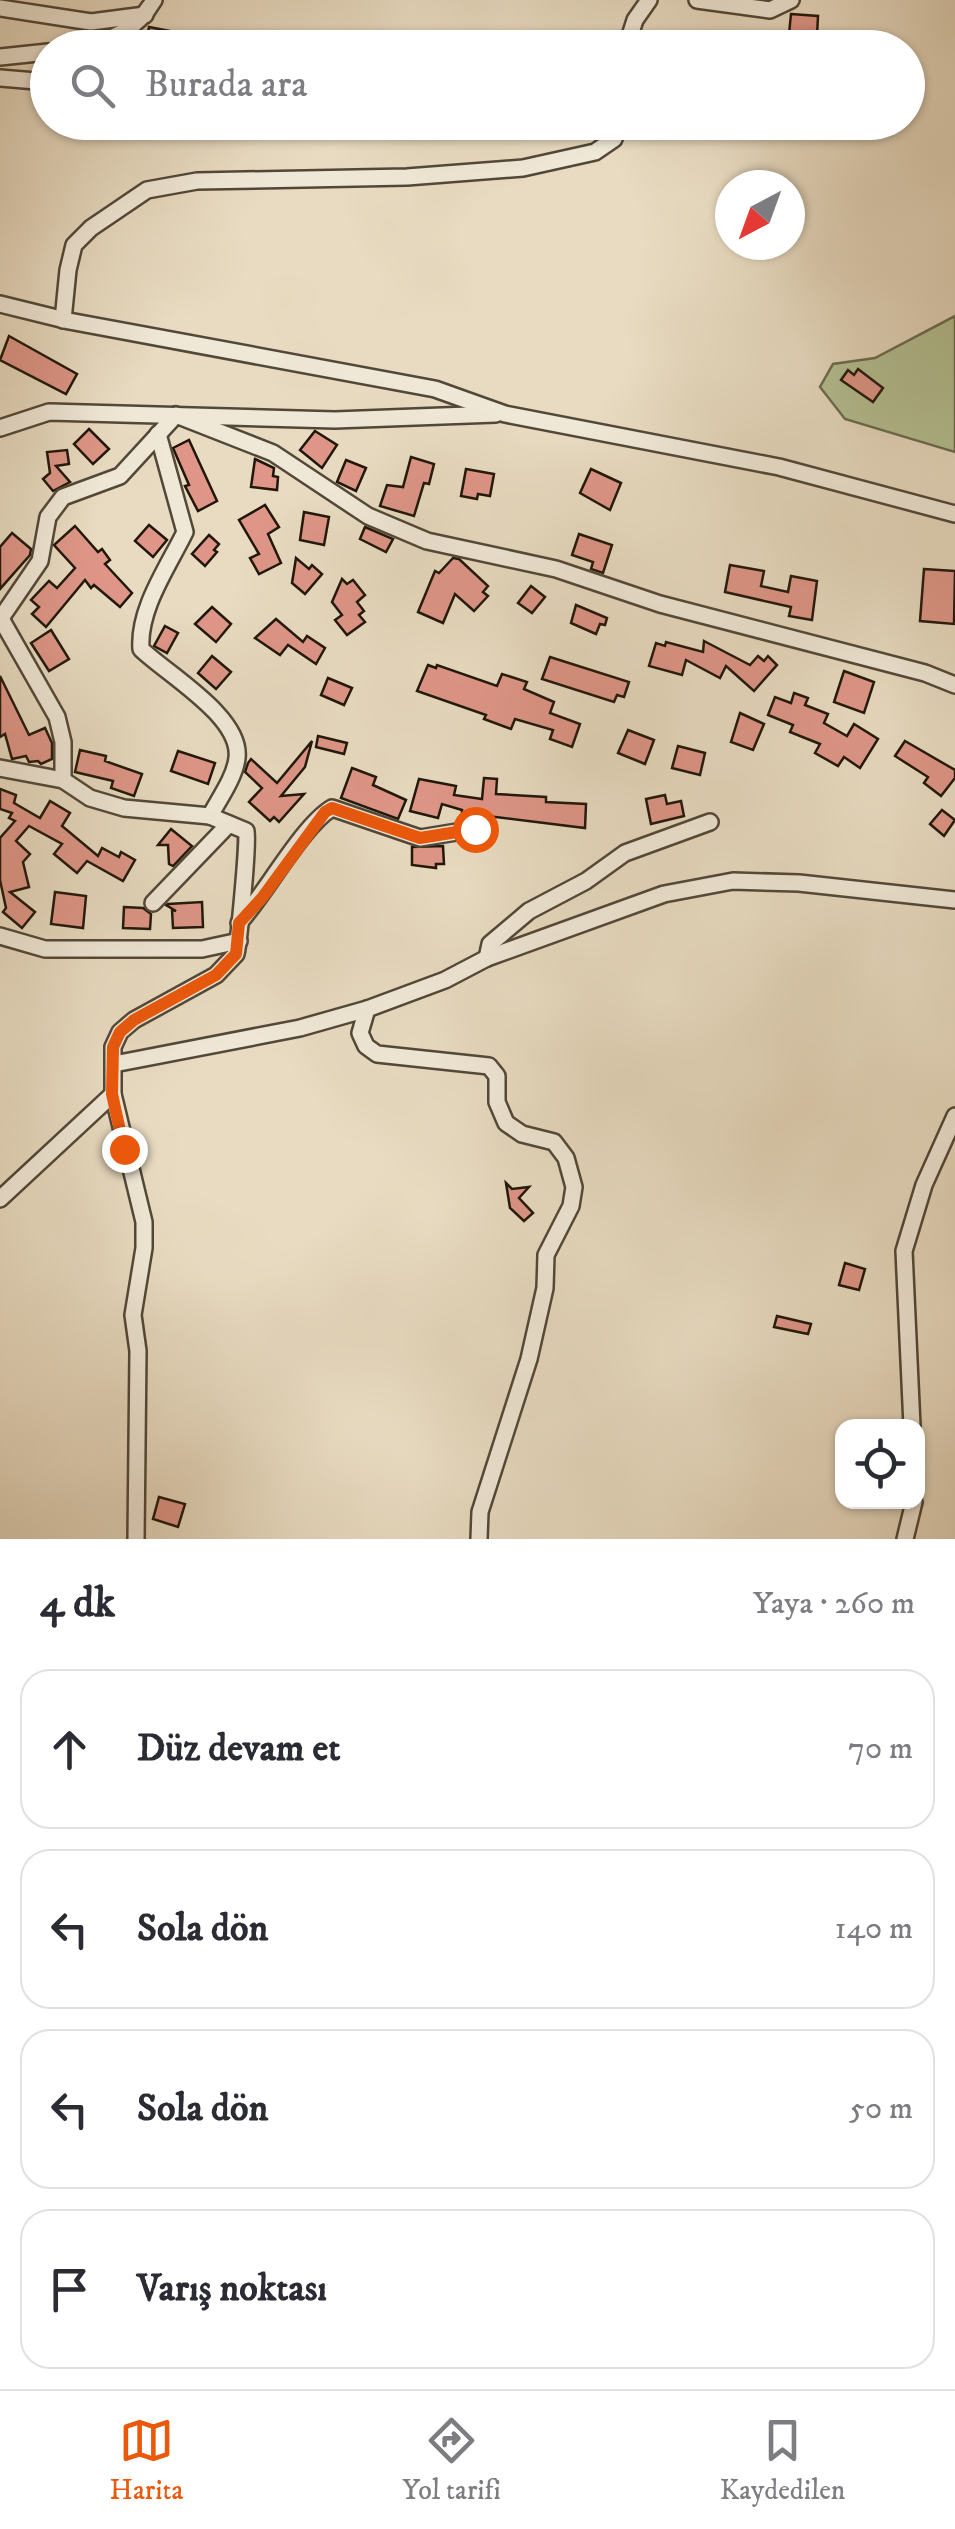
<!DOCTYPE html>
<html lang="tr">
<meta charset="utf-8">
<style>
:root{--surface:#fff;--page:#f7f7f7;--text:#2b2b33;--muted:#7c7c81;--line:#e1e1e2;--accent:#ea580c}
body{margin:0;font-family:"IM FELL DW Pica",serif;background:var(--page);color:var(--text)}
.controls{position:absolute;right:30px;bottom:30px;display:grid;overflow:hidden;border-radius:20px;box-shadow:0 2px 8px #0004}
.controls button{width:90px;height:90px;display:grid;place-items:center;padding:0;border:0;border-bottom:2px solid var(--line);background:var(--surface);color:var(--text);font:50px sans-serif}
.compass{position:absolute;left:715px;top:170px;width:90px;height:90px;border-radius:50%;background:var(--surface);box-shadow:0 2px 8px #0004;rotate:221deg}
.stop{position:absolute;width:30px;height:30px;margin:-22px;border:8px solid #ea580c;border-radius:50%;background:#fff}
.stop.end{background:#ea580c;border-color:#fff;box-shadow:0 2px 10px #0008}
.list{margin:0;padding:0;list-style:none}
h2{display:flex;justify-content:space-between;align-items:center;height:130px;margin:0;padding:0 40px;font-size:42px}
h2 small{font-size:32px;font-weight:400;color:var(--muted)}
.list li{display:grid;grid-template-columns:65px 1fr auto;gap:30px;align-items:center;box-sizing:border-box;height:160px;margin:0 20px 20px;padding:0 20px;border:2px solid var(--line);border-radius:30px}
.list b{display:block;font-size:38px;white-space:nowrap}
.list em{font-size:32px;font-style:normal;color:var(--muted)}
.icon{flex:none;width:55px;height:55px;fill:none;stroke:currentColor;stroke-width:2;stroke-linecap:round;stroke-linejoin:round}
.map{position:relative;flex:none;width:955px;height:1539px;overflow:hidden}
.search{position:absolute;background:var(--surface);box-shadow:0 2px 8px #0004;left:30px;right:30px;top:30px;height:110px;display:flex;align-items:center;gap:25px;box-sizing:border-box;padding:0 35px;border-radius:55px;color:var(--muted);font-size:38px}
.sheet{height:850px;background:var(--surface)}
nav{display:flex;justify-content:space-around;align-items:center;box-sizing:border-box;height:140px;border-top:2px solid var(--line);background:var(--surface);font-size:28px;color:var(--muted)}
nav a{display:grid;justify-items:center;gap:5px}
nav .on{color:var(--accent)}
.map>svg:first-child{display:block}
.green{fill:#b4c194;stroke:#6a6c4f;stroke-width:2.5}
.building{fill:#df9688;stroke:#20170a;stroke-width:2.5}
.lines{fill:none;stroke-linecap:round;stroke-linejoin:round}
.minor-casing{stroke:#524838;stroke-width:20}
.minor{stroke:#f0e8d7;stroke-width:15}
.route{stroke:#ea580c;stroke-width:12}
</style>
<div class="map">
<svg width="955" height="1539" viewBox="0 0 955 1539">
<rect width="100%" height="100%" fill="#e8dbc1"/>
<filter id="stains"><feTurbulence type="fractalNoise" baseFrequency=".002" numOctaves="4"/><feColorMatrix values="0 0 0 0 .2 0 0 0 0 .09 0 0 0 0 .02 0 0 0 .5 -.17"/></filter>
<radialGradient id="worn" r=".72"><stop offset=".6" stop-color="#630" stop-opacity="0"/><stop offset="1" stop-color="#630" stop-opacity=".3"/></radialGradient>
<!-- green -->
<polygon class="green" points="955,316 955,452 845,419 820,387 833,364 875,358"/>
<!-- building -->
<g class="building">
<polygon points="791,14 818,16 817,36 789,34"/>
<polygon points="149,27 196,36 194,48 145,48"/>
<polygon points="235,32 275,45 275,48 230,48"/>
<polygon points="9,336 77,374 66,394 0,360"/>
<polygon points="858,369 883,388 873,402 841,380 848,370 854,375"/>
<polygon points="89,429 109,449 93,464 74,444"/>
<polygon points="315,431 337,445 322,468 300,450"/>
<polygon points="189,440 217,501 198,511 185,486 189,485 173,448"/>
<polygon points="67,450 69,464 56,466 70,482 53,491 43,479 50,473 47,452"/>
<polygon points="411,457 434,464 429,484 424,483 414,516 380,506 387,485 403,487"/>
<polygon points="255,459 274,468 273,476 278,477 277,490 251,487"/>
<polygon points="346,460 366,468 356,491 337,482"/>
<polygon points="466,469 494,474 490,496 478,494 477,499 461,496"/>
<polygon points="591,469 621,483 610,510 580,493"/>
<polygon points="265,505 279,527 268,534 281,563 259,574 250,558 259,554 239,520"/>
<polygon points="304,512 329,517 324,545 300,540"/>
<polygon points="149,525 167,540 153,557 135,541"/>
<polygon points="75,526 98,552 102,549 110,560 105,564 132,593 120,607 94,585 91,588 85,580 46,627 32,614 39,607 31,600 49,581 57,588 75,568 54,545"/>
<polygon points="365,527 393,539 386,552 360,539"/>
<polygon points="12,533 31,549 30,555 0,589 0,547"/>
<polygon points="579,534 612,545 603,573 591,569 593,562 572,555"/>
<polygon points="209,535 219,544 214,550 217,552 205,566 192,554"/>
<polygon points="296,558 309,569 312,565 322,574 305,594 292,583"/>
<polygon points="453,558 459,559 488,586 483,592 488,596 474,611 455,594 443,623 418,612 435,571 439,573"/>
<polygon points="730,565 764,571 761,586 788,592 791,576 817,581 812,620 789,616 791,607 725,592"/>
<polygon points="924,569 955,571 954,624 920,621"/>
<polygon points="342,579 347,584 353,580 365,595 357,602 364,611 359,615 365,622 347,635 335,620 342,615 332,602"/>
<polygon points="531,586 545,597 532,613 518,603"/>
<polygon points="576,605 607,618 605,625 600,624 596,634 571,623"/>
<polygon points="212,607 231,624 216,642 195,624"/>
<polygon points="276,619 303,642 307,636 325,648 316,664 288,645 280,655 255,638"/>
<polygon points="165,626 178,633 167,653 154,646"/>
<polygon points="51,630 69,659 49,671 31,643"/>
<polygon points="704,641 750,665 758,656 764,661 768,656 777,665 754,691 726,666 720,678 686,660 682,675 649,666 656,643 665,646 666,642 703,652"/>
<polygon points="212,656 231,672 216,689 198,673"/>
<polygon points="550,657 629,682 624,697 617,695 614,702 542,679"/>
<polygon points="428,665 436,668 437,665 497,686 502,674 527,682 524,689 554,702 550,713 580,724 572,747 550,739 553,730 515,719 511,729 484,719 486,715 417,691"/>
<polygon points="844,671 874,682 864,713 834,702"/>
<polygon points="0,676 29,735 45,728 52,743 52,759 41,764 38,761 29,762 26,756 12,759 5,734 0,737"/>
<polygon points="328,678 352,688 344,705 321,695"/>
<polygon points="794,693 808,698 805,705 828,714 824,723 847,736 854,724 878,739 860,768 844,757 838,766 815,753 820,744 790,732 793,725 768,715 775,697 791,703"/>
<polygon points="740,713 764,724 753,750 731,742"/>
<polygon points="628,730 654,740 645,764 618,753"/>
<polygon points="318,736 347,743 344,754 316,747"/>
<polygon points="312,741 305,767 281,796 304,794 279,822 274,817 270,821 249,802 262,788 245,772 248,763 251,759 277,783"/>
<polygon points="905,741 955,770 955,778 941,796 924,783 928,777 895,756"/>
<polygon points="678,746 705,753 700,775 672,768"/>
<polygon points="80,750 106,756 105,761 142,774 134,796 111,788 113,781 75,772"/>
<polygon points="178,751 215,763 208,784 171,771"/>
<polygon points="352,768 376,777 373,785 406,800 398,819 341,798"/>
<polygon points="484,778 497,779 496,794 546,797 546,802 586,804 585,828 462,813 462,810 442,804 438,818 410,811 419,779 456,786 454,795 482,799"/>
<polygon points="0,789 16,795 14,803 40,818 50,801 70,813 62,826 98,856 102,848 119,857 121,852 135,860 123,881 87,861 77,873 54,854 62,844 29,826 16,841 30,854 23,862 29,887 10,892 35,912 22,928 3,912 6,908 0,880 0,838 15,821 9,818 12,813 0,809"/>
<polygon points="665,795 667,804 681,801 684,816 651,824 646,799"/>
<polygon points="942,810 955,820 944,836 930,824"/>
<polygon points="171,829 192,846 173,866 169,864 168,845 158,845"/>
<polygon points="443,846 444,864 436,864 436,868 412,865 412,847"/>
<polygon points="55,892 86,896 83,928 51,924"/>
<polygon points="202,902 203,927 173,928 172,910 176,911 166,905 168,904"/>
<polygon points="124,907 143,908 151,914 150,929 123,928"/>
<polygon points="506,1183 512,1189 529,1187 519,1198 533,1213 524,1221 510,1208"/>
<polygon points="845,1263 865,1269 859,1290 839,1285"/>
<polygon points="777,1316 811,1324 808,1334 774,1327"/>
<polygon points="159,1497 185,1504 178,1527 153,1519"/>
</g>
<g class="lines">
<defs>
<g id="minor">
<polyline points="697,0 770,10 791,0"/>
<polyline points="0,8 91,22 145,15"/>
<path d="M78,48C112,40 136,31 154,0"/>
<polyline points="626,48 635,20 649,0"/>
<polyline points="0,57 48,52"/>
<polyline points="0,78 48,82"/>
<polyline points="0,304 69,321 435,389 505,414 779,467 955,514"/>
<polyline points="63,320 68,270 74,245 91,228 147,190 197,181 407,177 523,168 595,152 614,139 618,122"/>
<polyline points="0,428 49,412 335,420 496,414"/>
<path d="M158,434L185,532C168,567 138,609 141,649C168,675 242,717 237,758C235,777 219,799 210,816"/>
<polyline points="0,617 57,717 63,742 63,780"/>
<polyline points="1,618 40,561 48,517 63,497 120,476 176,415 273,453 368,516 427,541 556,569 660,604 925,673 955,685"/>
<path d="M0,768L63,780L90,798L124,808L210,816L246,831C249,838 239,941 236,954L216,975L134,1020L120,1032L113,1047V1094L144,1222V1248L133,1315L138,1351L136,1539"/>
<polyline points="153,903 229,824"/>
<path d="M239,923C266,893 302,826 332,808L420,838L475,829"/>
<polyline points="0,936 45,949 202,949 239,941"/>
<polyline points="487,958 490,944 529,911 586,881 625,853 710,822"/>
<polyline points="367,1009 360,1033 366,1046 377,1054 489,1066 497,1076 497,1102 506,1123 522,1134 554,1142 566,1158 574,1187 571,1206 546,1255 545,1288 529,1359 480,1512 479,1539"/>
<polyline points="114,1064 300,1028 367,1009 445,980 487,958 664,894 733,881 799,883 955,900"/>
<polyline points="0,1199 113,1094"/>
<polyline points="912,1426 904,1251 924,1185 955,1116"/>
<polyline points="905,1539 914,1502"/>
</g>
</defs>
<!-- minor casing -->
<use href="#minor" class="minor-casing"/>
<!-- minor -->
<use href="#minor" class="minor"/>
</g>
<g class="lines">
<!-- route -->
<polyline class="route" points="124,1149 112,1094 113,1047 120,1032 134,1020 216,975 236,954 239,923 262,898 325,812 332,808 420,838 475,829"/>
</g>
<rect width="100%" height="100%" filter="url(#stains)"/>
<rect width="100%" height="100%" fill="url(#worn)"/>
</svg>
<div class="controls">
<button><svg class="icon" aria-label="locate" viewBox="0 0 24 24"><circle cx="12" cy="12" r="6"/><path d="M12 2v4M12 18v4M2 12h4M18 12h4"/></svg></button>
</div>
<svg class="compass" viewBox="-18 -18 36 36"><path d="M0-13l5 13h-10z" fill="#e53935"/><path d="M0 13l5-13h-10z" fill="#7c7c81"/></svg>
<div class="stop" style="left:475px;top:829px"></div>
<div class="stop end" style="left:124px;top:1149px"></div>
<div class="search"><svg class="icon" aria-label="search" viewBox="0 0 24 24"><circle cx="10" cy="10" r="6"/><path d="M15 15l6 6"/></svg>Burada ara</div>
</div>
<section class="sheet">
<h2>4 dk<small>Yaya · 260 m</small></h2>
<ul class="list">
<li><svg class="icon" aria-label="ahead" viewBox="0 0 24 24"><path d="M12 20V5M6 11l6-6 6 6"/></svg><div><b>Düz devam et</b></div><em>70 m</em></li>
<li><svg class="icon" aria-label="left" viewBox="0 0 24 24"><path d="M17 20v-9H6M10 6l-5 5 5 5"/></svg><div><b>Sola dön</b></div><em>140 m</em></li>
<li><svg class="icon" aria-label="left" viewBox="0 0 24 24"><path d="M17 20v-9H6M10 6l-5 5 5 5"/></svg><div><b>Sola dön</b></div><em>50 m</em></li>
<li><svg class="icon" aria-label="arrive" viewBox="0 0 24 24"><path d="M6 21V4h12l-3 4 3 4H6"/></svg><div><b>Varış noktası</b></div></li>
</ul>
</section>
<nav>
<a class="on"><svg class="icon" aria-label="map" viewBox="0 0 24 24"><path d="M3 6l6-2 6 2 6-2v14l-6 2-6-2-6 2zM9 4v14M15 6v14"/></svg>Harita</a>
<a><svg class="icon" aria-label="directions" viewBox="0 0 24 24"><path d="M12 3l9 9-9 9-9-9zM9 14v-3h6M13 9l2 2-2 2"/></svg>Yol tarifi</a>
<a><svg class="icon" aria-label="saved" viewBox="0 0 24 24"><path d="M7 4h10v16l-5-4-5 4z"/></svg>Kaydedilen</a>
</nav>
